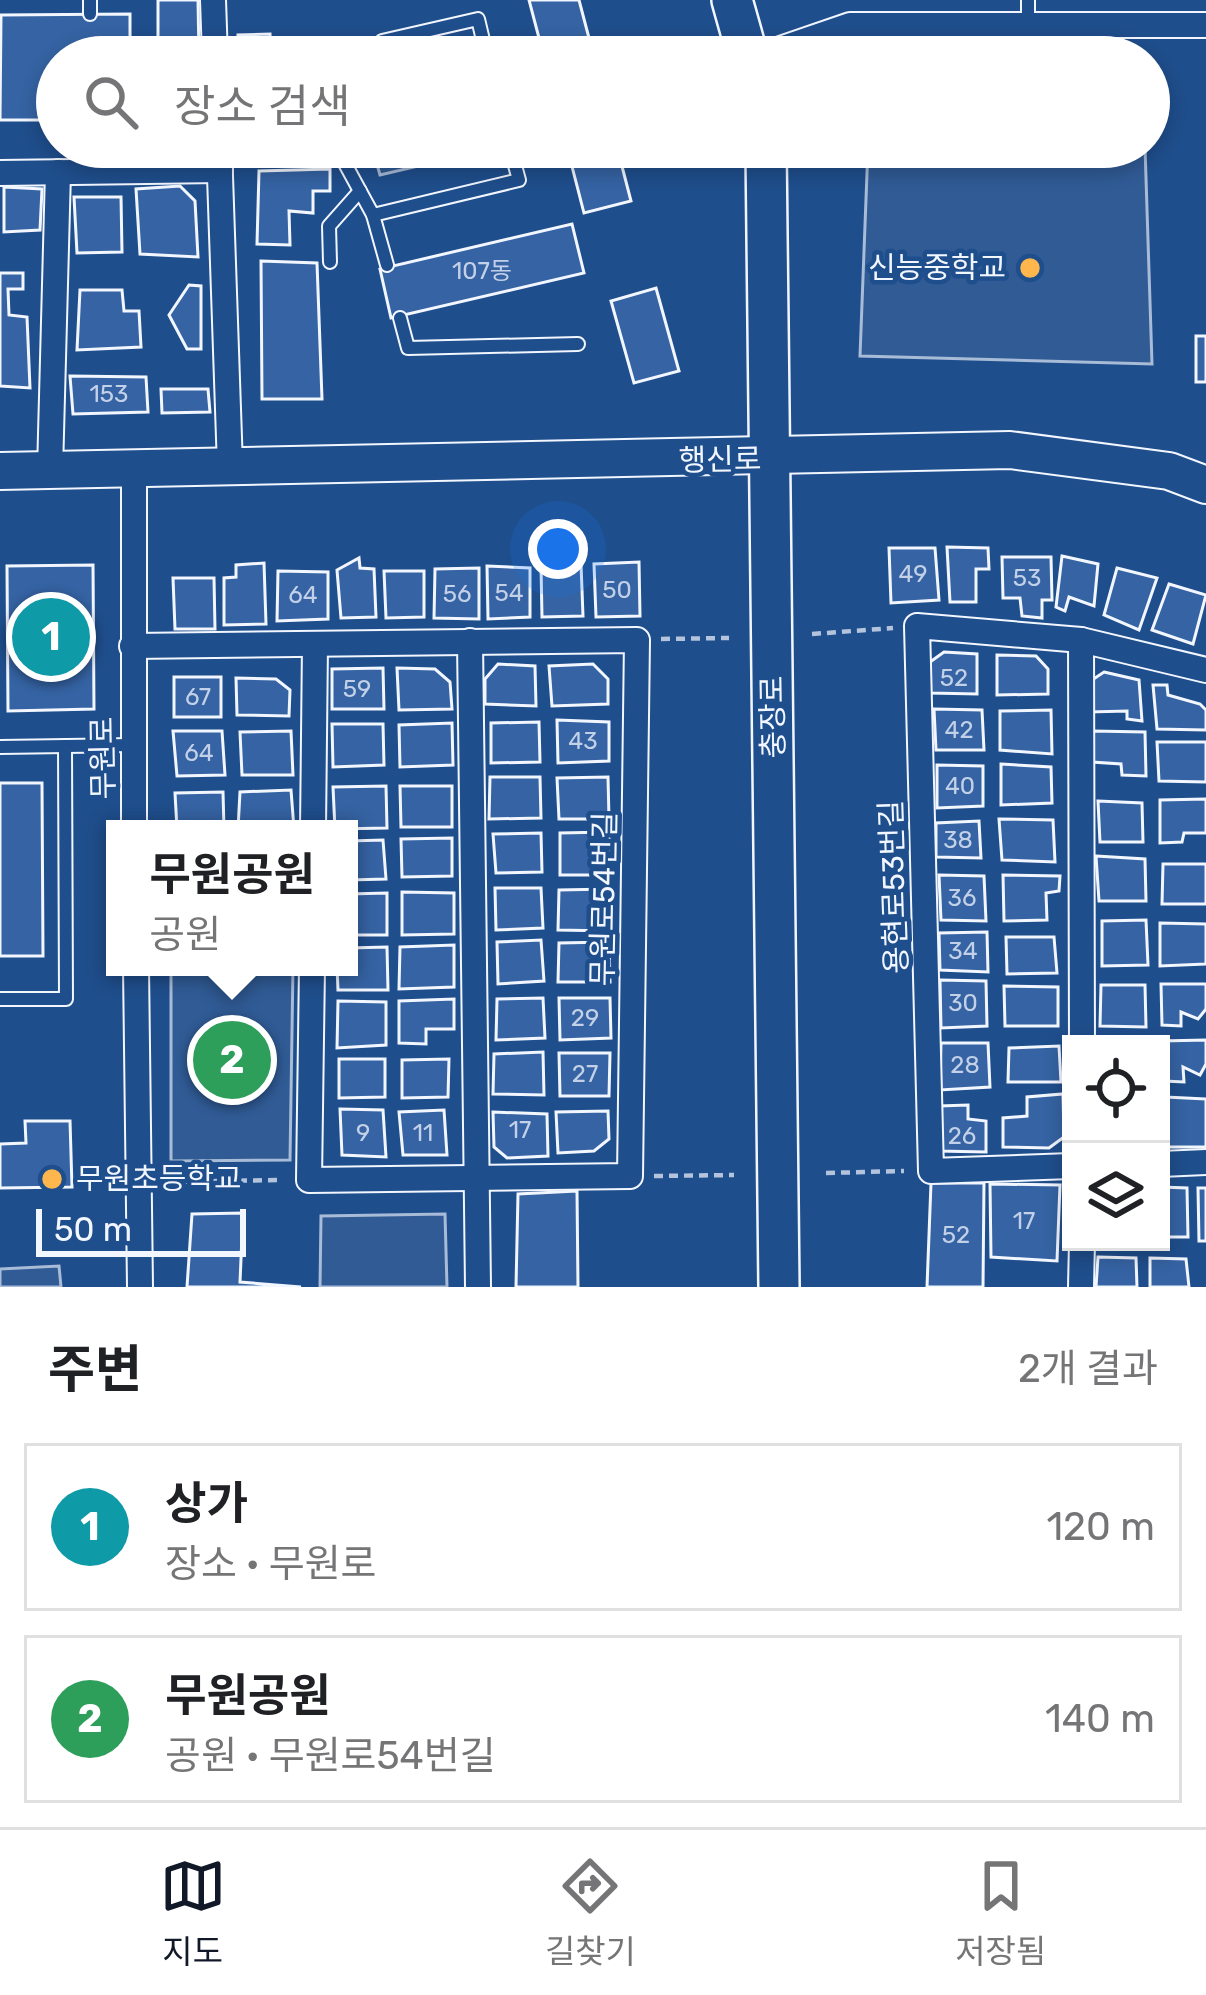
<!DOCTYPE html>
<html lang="ko">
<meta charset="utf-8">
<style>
:root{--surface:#fff;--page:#f2f2f2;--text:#202124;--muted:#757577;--line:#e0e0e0;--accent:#111827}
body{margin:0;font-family:Rubik,"Noto Sans KR",sans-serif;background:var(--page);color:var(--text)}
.controls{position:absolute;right:36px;bottom:36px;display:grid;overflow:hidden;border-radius:0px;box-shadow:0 6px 18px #0003}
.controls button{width:108px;height:108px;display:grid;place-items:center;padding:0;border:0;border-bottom:3px solid var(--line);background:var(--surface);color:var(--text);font:60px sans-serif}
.scale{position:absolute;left:36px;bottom:30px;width:210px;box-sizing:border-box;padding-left:12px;border:6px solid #f2f6ff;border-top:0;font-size:33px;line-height:42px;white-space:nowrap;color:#f2f6ff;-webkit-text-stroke:9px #1f4e8c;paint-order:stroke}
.you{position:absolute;left:558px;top:549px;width:42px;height:42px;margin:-30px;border:9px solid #fff;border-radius:50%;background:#1a73e8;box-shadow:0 0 0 18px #1a73e833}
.badge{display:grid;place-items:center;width:78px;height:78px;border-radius:50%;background:var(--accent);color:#fff;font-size:39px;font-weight:700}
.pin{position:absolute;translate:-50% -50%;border:6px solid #fff;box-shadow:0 3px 12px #0006}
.popup{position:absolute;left:106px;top:820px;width:252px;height:156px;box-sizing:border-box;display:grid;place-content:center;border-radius:0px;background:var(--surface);filter:drop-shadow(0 3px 9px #0005);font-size:39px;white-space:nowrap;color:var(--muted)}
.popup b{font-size:45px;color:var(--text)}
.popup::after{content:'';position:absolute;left:50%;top:100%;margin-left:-24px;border:24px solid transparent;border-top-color:var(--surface)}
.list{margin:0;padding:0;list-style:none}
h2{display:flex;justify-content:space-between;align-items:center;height:156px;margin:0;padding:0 48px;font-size:51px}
h2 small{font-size:39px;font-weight:400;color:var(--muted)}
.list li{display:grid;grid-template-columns:78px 1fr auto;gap:36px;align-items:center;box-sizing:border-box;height:168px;margin:0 24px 24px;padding:0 24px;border:3px solid var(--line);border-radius:0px}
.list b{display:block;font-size:45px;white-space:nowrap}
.list p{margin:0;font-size:39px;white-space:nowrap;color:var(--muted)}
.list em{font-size:39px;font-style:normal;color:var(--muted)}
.icon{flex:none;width:66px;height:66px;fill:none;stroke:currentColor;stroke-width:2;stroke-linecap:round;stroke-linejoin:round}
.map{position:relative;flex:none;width:1206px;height:1287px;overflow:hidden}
.search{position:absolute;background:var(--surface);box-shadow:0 6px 18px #0003;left:36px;right:36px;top:36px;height:132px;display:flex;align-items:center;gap:30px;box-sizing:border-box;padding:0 42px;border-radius:66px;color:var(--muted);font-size:45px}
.sheet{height:540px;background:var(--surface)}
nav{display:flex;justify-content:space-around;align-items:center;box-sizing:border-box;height:168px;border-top:3px solid var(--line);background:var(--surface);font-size:33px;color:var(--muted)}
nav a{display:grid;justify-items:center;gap:6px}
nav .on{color:var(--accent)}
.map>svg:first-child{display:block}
.built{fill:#305b95;stroke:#a8bbd7;stroke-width:3}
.building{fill:#3563a3;stroke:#f2f6ff;stroke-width:3}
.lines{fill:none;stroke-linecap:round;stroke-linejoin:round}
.lane-casing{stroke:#f2f6ff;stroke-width:16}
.street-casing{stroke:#f2f6ff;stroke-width:28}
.secondary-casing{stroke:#f2f6ff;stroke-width:40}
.primary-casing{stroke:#f2f6ff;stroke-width:44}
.path{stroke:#b3c4dc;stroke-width:4.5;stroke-dasharray:9 6;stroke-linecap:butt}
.lane{stroke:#1f4e8c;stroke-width:12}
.street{stroke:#1f4e8c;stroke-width:24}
.secondary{stroke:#1f4e8c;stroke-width:36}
.primary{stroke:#1f4e8c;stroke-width:39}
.poi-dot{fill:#ffb74d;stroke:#1f4e8c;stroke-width:4.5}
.labels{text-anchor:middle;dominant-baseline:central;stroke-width:9;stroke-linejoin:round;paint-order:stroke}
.number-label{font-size:24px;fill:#c3d1e8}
.poi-label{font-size:30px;fill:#f2f6ff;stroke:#1f4e8c;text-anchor:end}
.street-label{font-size:30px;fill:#f2f6ff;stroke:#1f4e8c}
</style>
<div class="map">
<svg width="1206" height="1287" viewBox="0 0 1206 1287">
<rect width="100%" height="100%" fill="#1f4e8c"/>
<!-- built -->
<g class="built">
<polygon points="372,147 417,147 423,165 380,175"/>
<polygon points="868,147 1145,147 1152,364 860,356"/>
<polygon points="171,967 293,967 290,1160 171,1161"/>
<polygon points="445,1214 447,1287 320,1287 321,1216"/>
<polygon points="59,1266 61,1287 0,1287 0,1269"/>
</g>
<!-- building -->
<g class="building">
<polygon points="158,0 198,0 199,57 158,57"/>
<polygon points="529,0 579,0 594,57 544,57"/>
<polygon points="130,14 130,57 57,57 57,66 49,67 49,120 0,120 1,15"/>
<polygon points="270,34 271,57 239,57 238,35"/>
<polygon points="567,147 617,147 631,201 584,213"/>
<polygon points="330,169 330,191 313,191 313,213 289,211 290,245 257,244 259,171"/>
<polygon points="180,186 195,201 198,257 140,254 136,189"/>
<polygon points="4,187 42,189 40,230 4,232"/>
<polygon points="74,197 121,197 122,252 77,253"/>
<polygon points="572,224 584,273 391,318 380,269"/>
<polygon points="261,261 317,263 322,399 262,399"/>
<polygon points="0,273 23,273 23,289 8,289 9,315 27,317 30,388 0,386"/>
<polygon points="189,285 201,286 201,349 187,349 169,315"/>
<polygon points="656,288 679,371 634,383 611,301"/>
<polygon points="80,290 122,290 124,311 139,311 141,347 77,350"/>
<rect x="1196" y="336" width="10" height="46"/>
<polygon points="70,376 146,377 148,412 73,414"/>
<polygon points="161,389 208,389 210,412 162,413"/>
<polygon points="947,547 988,548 989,569 976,569 976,602 950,602"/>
<polygon points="889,548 935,548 939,600 891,603"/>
<polygon points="1062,556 1098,564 1094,606 1069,597 1065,611 1056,607"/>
<polygon points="1002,557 1051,557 1052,600 1042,600 1042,618 1022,616 1020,598 1003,598"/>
<polygon points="359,558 360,568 374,569 376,617 341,618 337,570"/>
<polygon points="639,562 640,616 596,617 594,564"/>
<polygon points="264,563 266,624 224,625 224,578 236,577 236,565"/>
<polygon points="581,564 583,616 542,617 541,566"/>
<polygon points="93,565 94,709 8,711 7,566"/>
<polygon points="487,566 530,568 530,617 488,619"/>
<polygon points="479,568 479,619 434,618 435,569"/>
<polygon points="1117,568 1157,578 1139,630 1104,615"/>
<polygon points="278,571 328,572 328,619 277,621"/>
<polygon points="384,571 424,571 424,617 386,618"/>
<polygon points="173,578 214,578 215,629 175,629"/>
<polygon points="1169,584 1206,595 1193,644 1152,630"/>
<polygon points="944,652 977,654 977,694 930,693 930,662"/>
<polygon points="997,655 1036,656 1048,669 1048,694 997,695"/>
<polygon points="498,664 535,666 536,706 485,704 485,679"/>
<polygon points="593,664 608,679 608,704 552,706 549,666"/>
<polygon points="383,668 384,709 332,709 332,669"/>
<polygon points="397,668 435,669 450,682 452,709 399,710"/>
<polygon points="1104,672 1139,680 1142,721 1127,719 1127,711 1089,712 1089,682"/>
<rect x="174" y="677" width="47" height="40"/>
<polygon points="236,678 276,679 290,690 289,716 237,715"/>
<polygon points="1153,685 1167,685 1168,695 1200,704 1206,710 1206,730 1157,729"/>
<polygon points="934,709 982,710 984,750 936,750"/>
<polygon points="1051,710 1052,754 1000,750 1000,711"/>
<polygon points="557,720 609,722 609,761 558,763"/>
<polygon points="539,722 540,762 491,763 491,723"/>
<polygon points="452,723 453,765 400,767 399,725"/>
<polygon points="332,724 383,724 384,765 333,767"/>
<polygon points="173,731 222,731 225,775 177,776"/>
<polygon points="291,731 293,775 242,775 240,732"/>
<polygon points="1092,731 1145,732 1146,776 1122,775 1121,764 1092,762"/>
<polygon points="1157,742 1206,742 1206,782 1159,781"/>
<polygon points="1001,764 1051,767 1052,803 1001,805"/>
<polygon points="937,765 983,766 983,806 937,808"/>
<polygon points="490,777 540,777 541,818 489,819"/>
<polygon points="608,777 609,819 559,819 557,778"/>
<polygon points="0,783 42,783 43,956 0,956"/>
<polygon points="386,786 387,828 335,829 333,787"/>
<polygon points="400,786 452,786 452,827 401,827"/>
<polygon points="291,790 294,829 238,829 240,792"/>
<polygon points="223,792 224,829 177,829 175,793"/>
<polygon points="1206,799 1206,833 1184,833 1182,842 1160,843 1160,800"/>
<polygon points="1098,801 1142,803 1143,842 1100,842"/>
<polygon points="999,819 1053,820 1055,862 1002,860"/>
<polygon points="979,821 981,858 936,857 936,823"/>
<polygon points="609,832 610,875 560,875 560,833"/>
<polygon points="541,833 542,872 496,873 493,834"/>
<polygon points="452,838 452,876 402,877 401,839"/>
<polygon points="383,840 386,879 349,880 349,841"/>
<polygon points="1096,856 1145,859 1146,901 1099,901"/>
<polygon points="1163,864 1206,864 1206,904 1162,904"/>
<polygon points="939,875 984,876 986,921 941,920"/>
<polygon points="1003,875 1060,876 1059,891 1046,893 1047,920 1004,921"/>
<polygon points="495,888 541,888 543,928 496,930"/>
<polygon points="610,889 612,931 558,930 559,890"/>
<polygon points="402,892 454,893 454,934 402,935"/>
<polygon points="387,893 387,935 349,935 349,894"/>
<polygon points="1146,920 1148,965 1102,966 1102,921"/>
<polygon points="1160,923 1206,924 1206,964 1160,966"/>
<polygon points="987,932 988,972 940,970 939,933"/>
<polygon points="1006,937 1054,937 1057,973 1007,974"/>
<polygon points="541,940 544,981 498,984 497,942"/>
<polygon points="609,942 610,982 558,982 559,943"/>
<polygon points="454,945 454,987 399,989 400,947"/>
<polygon points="387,947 388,990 338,990 337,967 349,967 349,948"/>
<polygon points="940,980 986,981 987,1026 941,1028"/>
<polygon points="1161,984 1206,984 1206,1009 1198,1019 1181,1012 1181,1026 1162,1025"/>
<polygon points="1101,985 1145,985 1146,1027 1100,1026"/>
<polygon points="1004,986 1058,987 1058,1026 1005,1026"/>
<polygon points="543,998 545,1038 496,1040 497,999"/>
<polygon points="559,998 610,998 611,1038 560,1040"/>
<polygon points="454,999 454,1029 426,1029 426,1044 399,1043 399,1001"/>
<polygon points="338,1001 386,1002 386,1045 337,1048"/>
<polygon points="1206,1040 1206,1064 1200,1075 1183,1067 1184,1082 1164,1081 1161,1041"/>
<polygon points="941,1043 988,1043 990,1087 940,1090"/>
<polygon points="1059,1046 1061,1082 1008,1082 1009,1048"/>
<polygon points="543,1052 544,1095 493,1094 494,1054"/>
<polygon points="559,1053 610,1053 609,1096 560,1096"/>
<polygon points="339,1059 385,1059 385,1097 339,1098"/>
<polygon points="449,1059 448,1097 402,1098 402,1060"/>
<polygon points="1063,1094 1064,1137 1049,1148 1003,1147 1003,1118 1027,1116 1027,1097"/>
<polygon points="1165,1097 1206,1099 1206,1147 1165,1147"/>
<polygon points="968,1105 968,1119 986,1121 986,1152 938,1151 939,1106"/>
<polygon points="340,1109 383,1110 386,1157 342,1155"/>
<polygon points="444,1110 447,1155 403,1155 399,1112"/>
<polygon points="608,1111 609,1139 594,1151 558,1153 556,1112"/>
<polygon points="493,1112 547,1114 548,1156 507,1158 494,1147"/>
<polygon points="25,1121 70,1121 72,1187 0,1188 0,1144 26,1143"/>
<polygon points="931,1183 984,1183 983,1287 927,1287"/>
<polygon points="990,1184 1060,1185 1057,1261 991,1257"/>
<polygon points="1161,1187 1187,1188 1188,1237 1161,1237"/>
<polygon points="1198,1188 1206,1188 1206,1241 1199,1241"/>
<polygon points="577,1191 578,1287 516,1287 518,1194"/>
<polygon points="243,1213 240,1282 301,1287 187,1287 192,1214"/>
<polygon points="1098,1257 1136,1258 1137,1287 1096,1287"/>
<polygon points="1150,1258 1186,1259 1189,1287 1150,1287"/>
</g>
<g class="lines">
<defs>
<g id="lane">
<polyline points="1028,0 1028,24"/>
<polyline points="90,14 90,0"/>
<polyline points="382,41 478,19 487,57"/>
<polyline points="336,147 373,215 387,265"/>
<polyline points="88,171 88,147"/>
<polyline points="373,215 519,180 510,147"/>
<polyline points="330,262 329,226 360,191"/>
<polyline points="400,318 408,348 578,344"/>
<polyline points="0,747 133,745"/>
<polyline points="0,999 66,999 65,746"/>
</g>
<g id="street">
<polyline points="213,0 215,57"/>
<polyline points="757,57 850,25 1206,25"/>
<polyline points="219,147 230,467"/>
<polyline points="0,173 220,170"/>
<polyline points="50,471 58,172"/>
<polyline points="134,471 134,829"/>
<polyline points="1081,640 1082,1044"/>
<polyline points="470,641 478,1287"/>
<polyline points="132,646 637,640 630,1176 309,1180 312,967"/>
<polyline points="313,829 315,644"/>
<polyline points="136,967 140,1287"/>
<polyline points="1161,1164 1206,1162"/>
<polyline points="1071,1166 931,1171 917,626 1081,640 1206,670"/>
<polyline points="1081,1287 1082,1242"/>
</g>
<polyline id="secondary" points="0,471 1010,450 1169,471 1206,485"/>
<g id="primary">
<polyline points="732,0 748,57"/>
<polyline points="766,147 779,1287"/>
</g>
</defs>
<!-- lane casing -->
<use href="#lane" class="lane-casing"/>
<!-- street casing -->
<use href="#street" class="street-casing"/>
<!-- secondary casing -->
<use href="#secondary" class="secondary-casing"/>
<!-- primary casing -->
<use href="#primary" class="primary-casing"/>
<!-- path -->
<g class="path">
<polyline points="812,634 893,628"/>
<polyline points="661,639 729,638"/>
<polyline points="826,1173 904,1171"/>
<polyline points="654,1176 734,1175"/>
<polyline points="163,1182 283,1180"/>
</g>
<!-- lane -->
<use href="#lane" class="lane"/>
<!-- street -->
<use href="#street" class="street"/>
<!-- secondary -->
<use href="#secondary" class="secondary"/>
<!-- primary -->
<use href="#primary" class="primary"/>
</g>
<!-- markers -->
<g class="poi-dot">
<circle cx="1030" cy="268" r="12"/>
<circle cx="52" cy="1179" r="12"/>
</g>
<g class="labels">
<!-- number labels -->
<g class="number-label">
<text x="482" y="271">107동</text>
<text x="109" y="394">153</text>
<text x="913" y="574">49</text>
<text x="1027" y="578">53</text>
<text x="617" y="590">50</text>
<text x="509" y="593">54</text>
<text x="457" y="594">56</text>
<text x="303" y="595">64</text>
<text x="954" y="678">52</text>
<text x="357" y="689">59</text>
<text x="198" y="697">67</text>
<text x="959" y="730">42</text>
<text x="583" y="741">43</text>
<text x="199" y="753">64</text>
<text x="960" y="786">40</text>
<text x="958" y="840">38</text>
<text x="962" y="898">36</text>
<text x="963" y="951">34</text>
<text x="963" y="1003">30</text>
<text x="585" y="1018">29</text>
<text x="965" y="1065">28</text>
<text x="585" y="1074">27</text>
<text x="520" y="1130">17</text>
<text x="363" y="1133">9</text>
<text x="423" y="1133">11</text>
<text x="962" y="1136">26</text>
<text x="1024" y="1221">17</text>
<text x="956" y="1235">52</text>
</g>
<!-- poi labels -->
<g class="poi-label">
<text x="1006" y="268">신능중학교</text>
<text x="76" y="1179" text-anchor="start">무원초등학교</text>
</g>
<!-- street labels -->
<g class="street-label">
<text transform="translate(720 460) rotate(-1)">행신로</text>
<text transform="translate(773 717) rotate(-91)">충장로</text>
<text transform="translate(103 758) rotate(-91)">무원로</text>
<text transform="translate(894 887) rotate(-92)">용현로53번길</text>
<text transform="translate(604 899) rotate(-89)">무원로54번길</text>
</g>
</g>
</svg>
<div class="controls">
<button><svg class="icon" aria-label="locate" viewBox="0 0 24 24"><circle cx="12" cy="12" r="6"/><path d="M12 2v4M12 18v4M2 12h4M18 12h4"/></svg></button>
<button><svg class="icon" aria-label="layers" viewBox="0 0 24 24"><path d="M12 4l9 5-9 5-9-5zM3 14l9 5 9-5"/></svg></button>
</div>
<div class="scale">50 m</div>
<div class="you"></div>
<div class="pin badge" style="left:51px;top:637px;background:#0f9aa8">1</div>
<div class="pin badge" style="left:232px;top:1060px;background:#2e9e5b">2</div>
<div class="popup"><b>무원공원</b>공원</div>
<div class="search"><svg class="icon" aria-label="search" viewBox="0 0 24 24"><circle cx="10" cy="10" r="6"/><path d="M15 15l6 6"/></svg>장소 검색</div>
</div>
<section class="sheet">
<h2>주변<small>2개 결과</small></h2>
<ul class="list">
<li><span class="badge" style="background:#0f9aa8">1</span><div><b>상가</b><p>장소 · 무원로</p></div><em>120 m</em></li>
<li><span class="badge" style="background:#2e9e5b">2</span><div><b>무원공원</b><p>공원 · 무원로54번길</p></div><em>140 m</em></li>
</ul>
</section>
<nav>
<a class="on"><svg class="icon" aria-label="map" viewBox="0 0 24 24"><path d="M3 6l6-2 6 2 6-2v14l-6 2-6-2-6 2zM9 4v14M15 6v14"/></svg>지도</a>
<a><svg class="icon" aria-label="directions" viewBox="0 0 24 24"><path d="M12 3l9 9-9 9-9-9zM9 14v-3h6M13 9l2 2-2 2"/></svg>길찾기</a>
<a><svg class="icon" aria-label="saved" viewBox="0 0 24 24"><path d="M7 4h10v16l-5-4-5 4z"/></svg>저장됨</a>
</nav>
